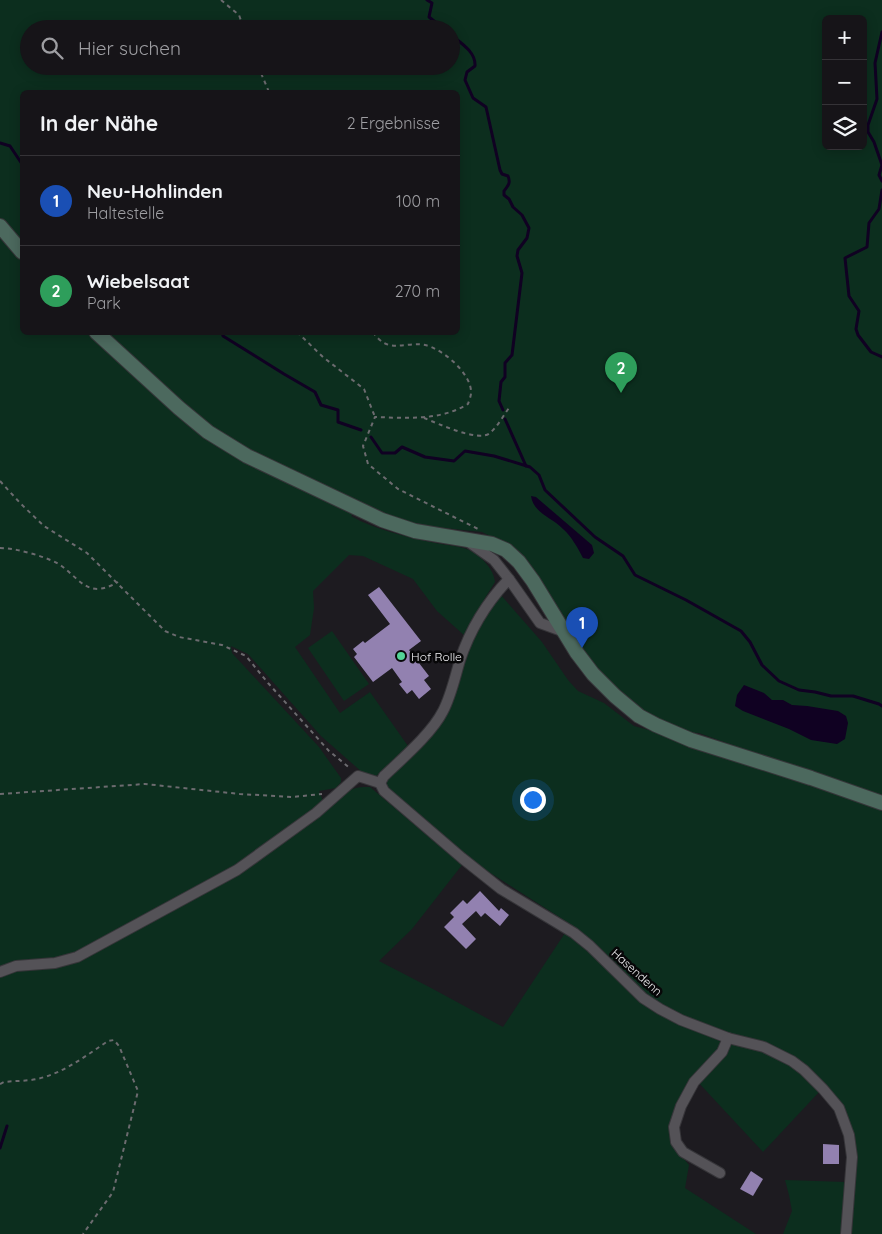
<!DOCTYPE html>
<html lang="de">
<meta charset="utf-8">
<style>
:root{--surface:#161418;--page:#1f1d21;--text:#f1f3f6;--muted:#9e9ea2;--line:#353337;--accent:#2563eb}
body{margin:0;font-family:Quicksand,sans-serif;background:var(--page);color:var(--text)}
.controls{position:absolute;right:15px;top:15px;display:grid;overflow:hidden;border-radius:8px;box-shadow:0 2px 12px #0003}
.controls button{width:45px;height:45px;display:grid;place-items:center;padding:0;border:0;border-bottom:1px solid var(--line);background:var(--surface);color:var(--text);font:25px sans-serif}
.you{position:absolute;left:532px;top:799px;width:18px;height:18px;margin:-12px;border:4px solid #fff;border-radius:50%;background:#1a73e8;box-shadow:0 0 0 8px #1a73e833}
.badge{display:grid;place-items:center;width:32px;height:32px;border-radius:50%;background:var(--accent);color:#fff;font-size:16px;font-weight:700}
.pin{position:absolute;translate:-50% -41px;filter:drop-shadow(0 1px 2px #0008)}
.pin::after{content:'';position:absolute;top:26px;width:18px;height:15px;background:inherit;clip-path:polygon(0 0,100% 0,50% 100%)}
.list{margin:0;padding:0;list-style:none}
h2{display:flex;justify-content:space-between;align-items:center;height:65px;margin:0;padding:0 20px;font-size:21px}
h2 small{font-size:16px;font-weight:400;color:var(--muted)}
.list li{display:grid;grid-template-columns:32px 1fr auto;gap:15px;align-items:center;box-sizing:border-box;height:90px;padding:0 20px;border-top:1px solid var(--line)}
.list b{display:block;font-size:19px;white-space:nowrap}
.list p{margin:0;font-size:16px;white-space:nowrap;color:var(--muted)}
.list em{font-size:16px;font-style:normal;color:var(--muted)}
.icon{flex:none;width:28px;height:28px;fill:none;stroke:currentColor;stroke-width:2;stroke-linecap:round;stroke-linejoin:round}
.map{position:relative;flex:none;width:882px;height:1234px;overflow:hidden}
.search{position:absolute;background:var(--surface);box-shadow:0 2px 12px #0003;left:20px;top:20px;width:440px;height:55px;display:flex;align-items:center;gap:12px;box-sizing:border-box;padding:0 18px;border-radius:28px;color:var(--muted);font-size:19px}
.panel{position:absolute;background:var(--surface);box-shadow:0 2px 12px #0003;left:20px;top:90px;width:440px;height:245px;border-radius:8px}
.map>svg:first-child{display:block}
.green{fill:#0c2e1e;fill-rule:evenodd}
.water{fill:#100122}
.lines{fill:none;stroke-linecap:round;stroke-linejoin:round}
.stream{stroke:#100122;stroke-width:3}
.building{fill:#9281b0}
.street-casing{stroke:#363539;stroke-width:12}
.secondary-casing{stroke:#363539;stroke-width:16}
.path{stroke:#6c6b6f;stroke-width:2;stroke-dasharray:4 4;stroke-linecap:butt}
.street{stroke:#545257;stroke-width:10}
.secondary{stroke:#4c695e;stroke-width:14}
.poi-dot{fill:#53d396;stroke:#070708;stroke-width:2}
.labels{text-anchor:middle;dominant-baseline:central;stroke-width:5;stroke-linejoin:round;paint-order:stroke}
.poi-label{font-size:12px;fill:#f1f0f3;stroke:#070708;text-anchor:start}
.street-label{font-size:12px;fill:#f1f0f3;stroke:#070708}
</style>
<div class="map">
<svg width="882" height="1234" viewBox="0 0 882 1234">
<rect width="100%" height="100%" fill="#1d1b20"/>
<!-- green -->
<g class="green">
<path d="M0,0H882V799L699,733L684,732L648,717L591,665L502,542L482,532L435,527L404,521L363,504L351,516C375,530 408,537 435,543C446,545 460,546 469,550C481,556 494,569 495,582L485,598L465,636L437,611L413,579L363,556L349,555L313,591L314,608L310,635L295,647L340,713L370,692L408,746L375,777L363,773L321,736L248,654L231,646L232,653L319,747L341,778V782L336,788L319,791L326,808C341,794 349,786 370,787L462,865L412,929L379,961L433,989L503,1027L565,933L601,962L639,1000L656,1012L678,1023L722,1039L720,1051L680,1101L674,1147L689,1165L685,1188L756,1234H0ZM826,19H863V146H826ZM29,29H451V66H29ZM22,92H458V332H22Z"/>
<path d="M500,594L542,642L568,680L578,691L604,703L634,726L686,740L882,806V1234H851L855,1154L853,1134L810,1069L725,1034L681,1017L645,995L614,961L578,929L464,856L390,793L386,783L389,778L442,723C454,701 456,676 465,654C474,632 486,612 500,594Z"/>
<polygon points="332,631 369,684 344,701 308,648"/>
<polygon points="734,1042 753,1048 793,1064 821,1090 763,1152 697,1081"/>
<polygon points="785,1180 846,1182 842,1234 783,1234 792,1211 789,1195"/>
</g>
<!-- water -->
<g class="water">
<path d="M531,496L536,497L592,545L594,553L589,559L583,558C578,548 571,536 563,529C553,518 533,513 531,496Z"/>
<polygon points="744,685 764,693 772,700 783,700 792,705 807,706 838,711 846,716 848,723 845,739 837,744 811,740 789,729 743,711 735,706 737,695"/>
</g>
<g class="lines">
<!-- stream -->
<g class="stream">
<polyline points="427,0 432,3 429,17 444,29"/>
<polyline points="882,32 875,63 877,99 868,125 868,132 874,142 882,165 879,175 882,181"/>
<path d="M451,35C461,43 476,52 475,66L467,72L465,80L473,98L486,107L500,170L502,174L508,176C511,183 508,186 504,191V195L509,199L513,207L522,215L529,228L527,238L518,250L517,256L522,273L512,355L505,363V377L501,382L499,401L503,410"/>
<polyline points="0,143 10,146 22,164"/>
<polyline points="882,190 879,209 869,223 867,247 845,258 849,296 859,311 856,329 858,335 871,352 882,357"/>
<polyline points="222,332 223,336 284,374 315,392 321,405 338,410 338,422 361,430"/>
<polyline points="505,419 526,466"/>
<polyline points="371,437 382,453 395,453 402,447 425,457 454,461 465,451 494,456 530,467 539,475 545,490 595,537 623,556 635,575 686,600 741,631 750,642 762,665 779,681 799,690 815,692 831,696 853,696 879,704 882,706"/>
<polyline points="0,1148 7,1126"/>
</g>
</g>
<!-- building -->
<g class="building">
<polygon points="379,587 421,641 409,650 429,676 424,680 431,689 419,699 412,690 407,694 399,684 402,682 392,668 373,682 354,657 357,654 353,649 363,641 365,643 390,624 368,595"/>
<polygon points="480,891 499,911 501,908 509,915 500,926 485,913 481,917 476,911 462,924 476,939 466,949 444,927 454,917 450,913 463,900 467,904"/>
<polygon points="823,1144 839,1145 839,1164 823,1164"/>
<polygon points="751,1171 763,1179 753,1196 740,1189"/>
</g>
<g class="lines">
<defs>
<g id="street">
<polyline points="470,543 494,560 509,579"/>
<polyline points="380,783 384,791 462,858 501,889 574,933 590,946 643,998 660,1009 681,1020 728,1038 764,1047 792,1061 804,1070 823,1089 839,1108 849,1135 852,1157 846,1234"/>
<path d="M380,783L384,776C403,758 432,733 443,711C451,696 455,677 460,660C470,630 487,602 509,579L540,623L562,631"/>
<polyline points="0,972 16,966 55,963 77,957 237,870 316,813 358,776 380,783"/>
<polyline points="720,1173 683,1152 676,1142 674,1127 681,1106 694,1082 722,1052 728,1038"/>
</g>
<g id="secondary">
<polyline points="0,226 22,252"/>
<polyline points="96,332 179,408 208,432 247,456 382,520 415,531 492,544 506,550 519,562 533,581 577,653 593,674 615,696 639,716 656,725 691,740 811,778 882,803"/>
</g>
</defs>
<!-- street casing -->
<use href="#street" class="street-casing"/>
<!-- secondary casing -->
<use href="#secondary" class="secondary-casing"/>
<!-- path -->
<g class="path">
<polyline points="221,0 239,15 244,29"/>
<polyline points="258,66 269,92"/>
<polyline points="297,332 323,357 364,389 375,417"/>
<path d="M373,332C388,355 404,341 425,345C443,349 472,374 471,393C471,396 469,401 468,404C440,421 406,418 375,417L363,446L368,464L398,489L478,529"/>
<path d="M424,418C437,423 479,443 490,433C498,426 503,416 509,408"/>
<polyline points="0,481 21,504 44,526 87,553 165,631 179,637 222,645 246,656 268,683 329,751 351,769"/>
<path d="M0,548C16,548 43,556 57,563C79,576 86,601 118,582"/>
<polyline points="0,794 145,784 240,794 292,797 322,794"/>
<path d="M0,1084L4,1082C13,1081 22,1081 31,1080C60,1076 84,1057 108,1041L114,1040L119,1046L138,1091L113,1192L83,1234"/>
</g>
<!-- street -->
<use href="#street" class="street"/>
<!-- secondary -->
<use href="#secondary" class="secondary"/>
</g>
<!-- markers -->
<circle class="poi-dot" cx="401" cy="656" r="5"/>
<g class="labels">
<!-- poi labels -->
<g class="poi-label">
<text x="411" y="656">Hof Rolle</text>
</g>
<!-- street labels -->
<g class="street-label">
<text transform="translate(637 972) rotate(42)">Hasendenn</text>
</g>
</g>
</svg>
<div class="controls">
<button>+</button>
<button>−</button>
<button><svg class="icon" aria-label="layers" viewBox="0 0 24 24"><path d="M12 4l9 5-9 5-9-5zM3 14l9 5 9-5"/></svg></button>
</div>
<div class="you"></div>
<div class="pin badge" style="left:582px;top:648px;background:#1a4fb4">1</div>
<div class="pin badge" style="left:621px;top:393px;background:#2e9e5b">2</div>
<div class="search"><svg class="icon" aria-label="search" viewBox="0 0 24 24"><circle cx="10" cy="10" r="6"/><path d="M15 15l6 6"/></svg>Hier suchen</div>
<section class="panel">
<h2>In der Nähe<small>2 Ergebnisse</small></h2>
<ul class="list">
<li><span class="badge" style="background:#1a4fb4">1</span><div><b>Neu-Hohlinden</b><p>Haltestelle</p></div><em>100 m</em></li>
<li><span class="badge" style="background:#2e9e5b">2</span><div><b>Wiebelsaat</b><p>Park</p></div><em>270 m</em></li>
</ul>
</section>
</div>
